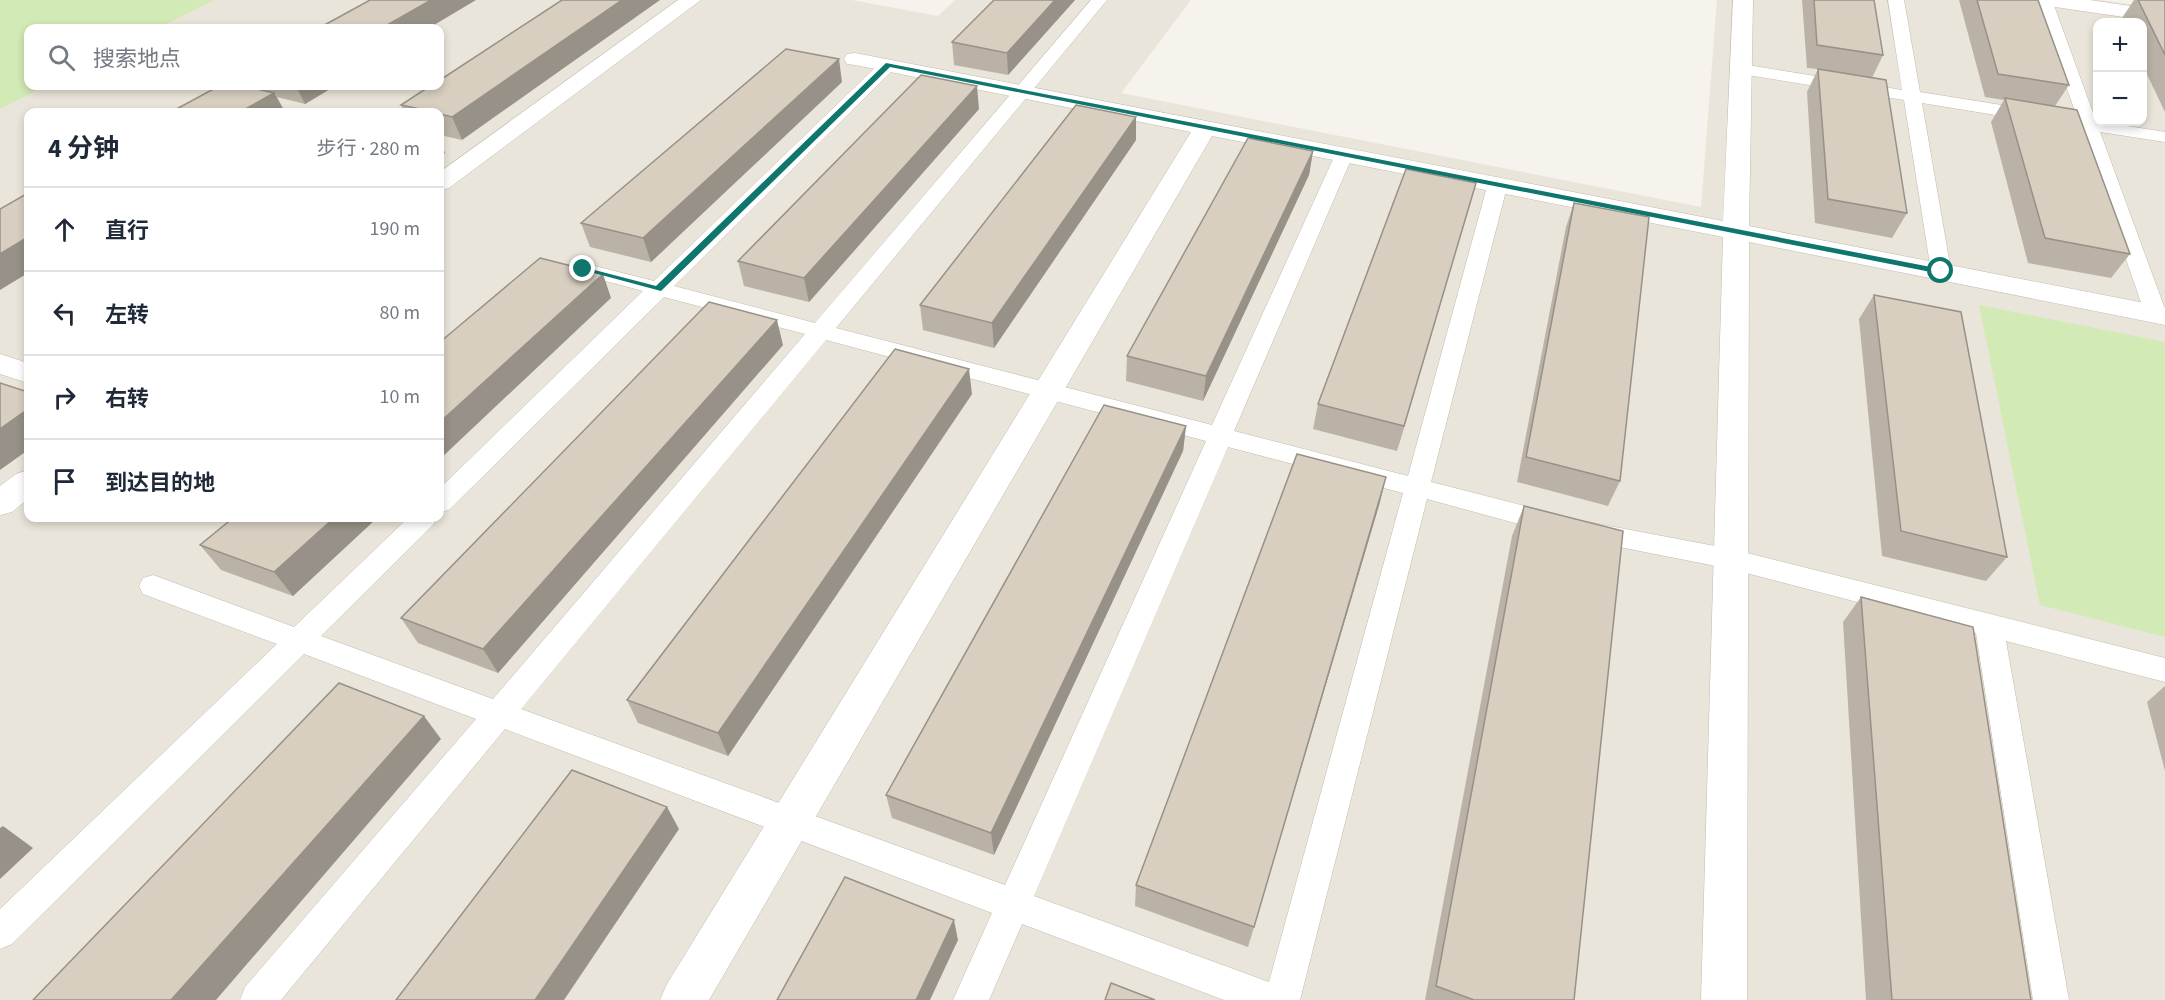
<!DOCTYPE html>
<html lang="zh">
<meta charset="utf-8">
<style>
:root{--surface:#fff;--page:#f2f2f3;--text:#1f2937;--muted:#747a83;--line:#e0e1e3}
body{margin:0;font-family:"Source Sans 3","Noto Sans SC",sans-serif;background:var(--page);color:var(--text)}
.controls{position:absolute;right:18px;top:18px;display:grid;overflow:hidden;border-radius:12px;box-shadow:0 3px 9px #0003}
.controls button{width:54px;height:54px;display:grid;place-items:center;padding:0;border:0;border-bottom:2px solid var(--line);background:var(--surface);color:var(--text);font:30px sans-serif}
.stop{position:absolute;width:18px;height:18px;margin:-14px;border:4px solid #0f766e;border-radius:50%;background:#fff}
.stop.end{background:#0f766e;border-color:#fff;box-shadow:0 2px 6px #0008}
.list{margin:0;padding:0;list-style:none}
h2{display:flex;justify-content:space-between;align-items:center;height:78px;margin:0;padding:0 24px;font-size:26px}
h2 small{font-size:20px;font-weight:400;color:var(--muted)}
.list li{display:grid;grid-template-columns:39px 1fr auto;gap:18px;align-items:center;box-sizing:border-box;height:84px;padding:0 24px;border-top:2px solid var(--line)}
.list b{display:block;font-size:22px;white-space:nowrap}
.list em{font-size:20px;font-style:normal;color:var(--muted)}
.icon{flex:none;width:33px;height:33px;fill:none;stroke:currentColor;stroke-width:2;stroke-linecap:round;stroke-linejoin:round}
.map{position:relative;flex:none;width:2165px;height:1000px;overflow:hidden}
.search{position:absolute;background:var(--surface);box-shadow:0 3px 9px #0003;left:24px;top:24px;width:420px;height:66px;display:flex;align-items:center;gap:15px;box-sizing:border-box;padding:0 21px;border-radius:12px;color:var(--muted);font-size:22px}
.panel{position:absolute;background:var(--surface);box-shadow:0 3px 9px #0003;left:24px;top:108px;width:420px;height:414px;border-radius:12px}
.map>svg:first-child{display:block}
.residential{fill:#eae5da;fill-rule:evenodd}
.green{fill:#d2eab5}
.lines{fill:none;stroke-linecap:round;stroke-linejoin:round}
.service-casing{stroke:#c2bbae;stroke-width:1}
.minor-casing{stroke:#c2bbae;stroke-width:1}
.service{fill:#fff;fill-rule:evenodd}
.minor{fill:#fff;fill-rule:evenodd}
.wall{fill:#bab2a6}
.shaded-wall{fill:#979187}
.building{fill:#d8cfc1;stroke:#979187;stroke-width:1.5}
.route{fill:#0f766e}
</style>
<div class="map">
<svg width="2165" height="1000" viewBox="0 0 2165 1000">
<rect width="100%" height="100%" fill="#f6f3ec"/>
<!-- residential -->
<path class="residential" d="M0,0H852L938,16L955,0H1191L1121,93L1701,207L1717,0H2100L2165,9V1000H0ZM2098,22H2142V122H2098ZM28,28H440V86H28ZM28,112H440V518H28Z"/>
<!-- green -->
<g class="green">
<polygon points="0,0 214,0 158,28 28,28 28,86 46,86 0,109"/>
<polygon points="1979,305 2165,342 2165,637 2040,605"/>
</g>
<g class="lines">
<defs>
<g id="service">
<path d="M1091,0H1107L836,328L1212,425L1335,155L1344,149L1351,151L1353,155L1234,431L1408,476L1488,183L1498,177L1508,183L1431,482L1552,513L1561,516L1565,523L1561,530L1552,533L1427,499L1300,1000H1224L1022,924L989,1000H953L992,913L505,729L281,1000H240L245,987L476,719L304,654L12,944L0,949V909L277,644L143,594L139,586L143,578L153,575L294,627L408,518H437L433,525L321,636L493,699L805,334L664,297L449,510L440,512V488L643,291L576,273L573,269L576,265L583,263L654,281L882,61H894L896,65L894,69L674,286L815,323ZM826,340L1206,441L1005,885L521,709ZM1228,447L1403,493L1269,982L1034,896Z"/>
<polygon points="1888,0 1904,0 1920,92 2077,117 2036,0 2052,0 2096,121 2165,132 2165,142 2100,132 2165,309 2164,319 2148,319 2145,314 2081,129 1922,103 1951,271 1948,275 1934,275 1931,271 1904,100 1741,74 1733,69 1741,64 1902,90"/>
<polygon points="1588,522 1731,549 2165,658 2165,682 2006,641 2069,1000 2033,1000 1976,633 1731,569 1579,539 1575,532 1579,525"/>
</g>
<g id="minor">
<polygon points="678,0 701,0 449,188 440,190 440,172"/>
<polygon points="1733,0 1753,0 1749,226 2165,307 2165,325 1749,242 1747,1000 1701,1000 1723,237 1212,136 709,1000 660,1000 667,984 1191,132 855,65 847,64 844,59 847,54 855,53 1723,221"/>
<polygon points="2038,0 2090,0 2165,11 2165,23 2048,6 2041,4"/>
<polygon points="0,354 28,363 28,383 0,374"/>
<polygon points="28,470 28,499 12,512 0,515 0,486 16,474"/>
</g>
</defs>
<!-- service casing -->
<use href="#service" class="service-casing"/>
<!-- minor casing -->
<use href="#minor" class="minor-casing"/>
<!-- service -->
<use href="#service" class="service"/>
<!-- minor -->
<use href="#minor" class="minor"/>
</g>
<!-- wall -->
<g class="wall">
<polygon points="1075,0 1008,75 954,65 952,42"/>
<polygon points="1802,0 1874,0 1883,55 1872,78 1907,213 1892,238 1815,223 1807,92 1818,69 1807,68"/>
<polygon points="1959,0 2038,0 2069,85 2055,106 2130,254 2111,278 2028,263 1991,122 2004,100 1985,97"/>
<polygon points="2134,0 2165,0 2165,112 2142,64 2142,22 2123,22 2122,18"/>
<polygon points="842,82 651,262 590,247 581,223"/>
<polygon points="254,86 335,86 305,104 277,97 285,112 171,112 256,88"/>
<polygon points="440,86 462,140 440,135 440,112 404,112 401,105"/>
<polygon points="979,109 809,302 744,286 738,261"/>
<polygon points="1136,140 994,348 923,330 920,305"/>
<polygon points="1313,151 1309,175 1203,401 1126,381 1127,356"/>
<polygon points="1574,203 1620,481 1608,506 1517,482 1566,227"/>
<polygon points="1469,207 1397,451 1313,429 1318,404"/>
<polygon points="1874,295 2007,557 1986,581 1882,556 1859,319"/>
<polygon points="783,345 498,673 418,643 401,618"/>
<polygon points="972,394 728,756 638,723 627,700"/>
<polygon points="1186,426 1183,451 994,855 892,818 886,795"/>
<polygon points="1380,502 1248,947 1135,906 1136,885"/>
<polygon points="1524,506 1574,1000 1425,1000 1512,536"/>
<polygon points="233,518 377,518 293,596 221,570 200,545"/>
<polygon points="1861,597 2031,1000 1866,1000 1843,622"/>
<polygon points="2165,686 2165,771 2147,702"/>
</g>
<!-- shaded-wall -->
<g class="shaded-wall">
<polygon points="431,0 476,0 429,28 382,28"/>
<polygon points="622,0 660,0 462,140 452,117"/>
<polygon points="1055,0 1075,0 1008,75 1007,53"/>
<polygon points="839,59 842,82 651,262 643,238"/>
<polygon points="296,86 335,86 305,104"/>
<polygon points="977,86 979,109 809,302 804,278"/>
<polygon points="274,93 285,112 240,112"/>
<polygon points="1136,117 1136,140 994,348 992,323"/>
<polygon points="440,140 445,153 440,156"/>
<polygon points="1313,151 1309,175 1203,401 1206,376"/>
<polygon points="1476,183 1469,207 1397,451 1404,426"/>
<polygon points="28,237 28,273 0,290 0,254"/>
<polygon points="603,274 611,298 440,459 440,422"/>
<polygon points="777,320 783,345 498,673 483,649"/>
<polygon points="969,369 972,394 728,756 718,733"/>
<polygon points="28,409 28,450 0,470 0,429"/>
<polygon points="1186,426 1183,451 994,855 991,833"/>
<polygon points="1386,477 1380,502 1248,947 1254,927"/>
<polygon points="334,518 377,518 293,596 274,572"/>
<polygon points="424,716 441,739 216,1000 171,1000"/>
<polygon points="667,807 679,829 564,1000 535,1000"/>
<polygon points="3,826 33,848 0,879 0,828"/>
<polygon points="954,920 958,940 930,1000 916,1000"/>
</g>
<!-- building -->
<g class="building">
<polygon points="370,0 431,0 382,28 319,28"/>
<polygon points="562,0 622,0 452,117 440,114 440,112 434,112 401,105 430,86 440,86 440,80"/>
<polygon points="994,0 1055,0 1007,53 952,42"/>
<polygon points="1814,0 1874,0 1883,55 1817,45"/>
<polygon points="1977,0 2038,0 2069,85 1998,74"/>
<polygon points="2138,0 2165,0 2165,55"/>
<polygon points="786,49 839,59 643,238 581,223"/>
<polygon points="1818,69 1886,80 1907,213 1828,199"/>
<polygon points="921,75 977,86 804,278 738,261"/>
<polygon points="219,86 244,86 274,93 240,112 171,112"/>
<polygon points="2005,98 2077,110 2130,254 2045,238"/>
<polygon points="1076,105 1136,117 992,323 920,305"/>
<polygon points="1248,138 1313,151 1206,376 1127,356"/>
<polygon points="1406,169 1476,183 1404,426 1318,404"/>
<polygon points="28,193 28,237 0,254 0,209"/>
<polygon points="1574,203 1649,217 1620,481 1526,457"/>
<polygon points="540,258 603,274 440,422 440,342"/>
<polygon points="1874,295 1961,312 2007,557 1901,531"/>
<polygon points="709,302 777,320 483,649 401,618"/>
<polygon points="895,349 969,369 718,733 627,700"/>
<polygon points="0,383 28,392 28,409 0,429"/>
<polygon points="1104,405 1186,426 991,833 886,795"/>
<polygon points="1297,454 1386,477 1254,927 1136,885"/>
<polygon points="1524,506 1623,531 1574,1000 1474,1000 1436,986"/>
<polygon points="233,518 334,518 274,572 200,545"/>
<polygon points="1861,597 1973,627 2031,1000 1892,1000"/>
<polygon points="339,683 424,716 171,1000 33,1000"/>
<polygon points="572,770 667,807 535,1000 396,1000"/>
<polygon points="845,877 954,920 916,1000 777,1000"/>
<polygon points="1111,983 1155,1000 1105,1000"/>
</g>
<!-- route -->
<polygon class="route" points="886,63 1941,269 1945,271 1941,274 890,67 661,291 579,269 583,267 656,286"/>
</svg>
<div class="controls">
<button>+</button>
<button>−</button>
</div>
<div class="stop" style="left:1941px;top:271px"></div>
<div class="stop end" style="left:583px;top:269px"></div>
<div class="search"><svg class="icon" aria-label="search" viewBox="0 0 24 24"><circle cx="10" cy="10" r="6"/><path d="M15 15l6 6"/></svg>搜索地点</div>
<section class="panel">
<h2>4 分钟<small>步行 · 280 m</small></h2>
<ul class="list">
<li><svg class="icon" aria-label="ahead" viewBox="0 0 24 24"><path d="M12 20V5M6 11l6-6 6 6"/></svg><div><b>直行</b></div><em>190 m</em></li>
<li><svg class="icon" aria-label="left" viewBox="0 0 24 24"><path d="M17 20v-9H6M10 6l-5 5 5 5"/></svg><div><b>左转</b></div><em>80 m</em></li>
<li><svg class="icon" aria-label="right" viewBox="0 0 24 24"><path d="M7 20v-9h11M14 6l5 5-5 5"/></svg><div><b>右转</b></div><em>10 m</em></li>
<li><svg class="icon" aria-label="arrive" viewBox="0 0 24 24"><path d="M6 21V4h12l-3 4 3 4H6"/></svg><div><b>到达目的地</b></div></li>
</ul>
</section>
</div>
